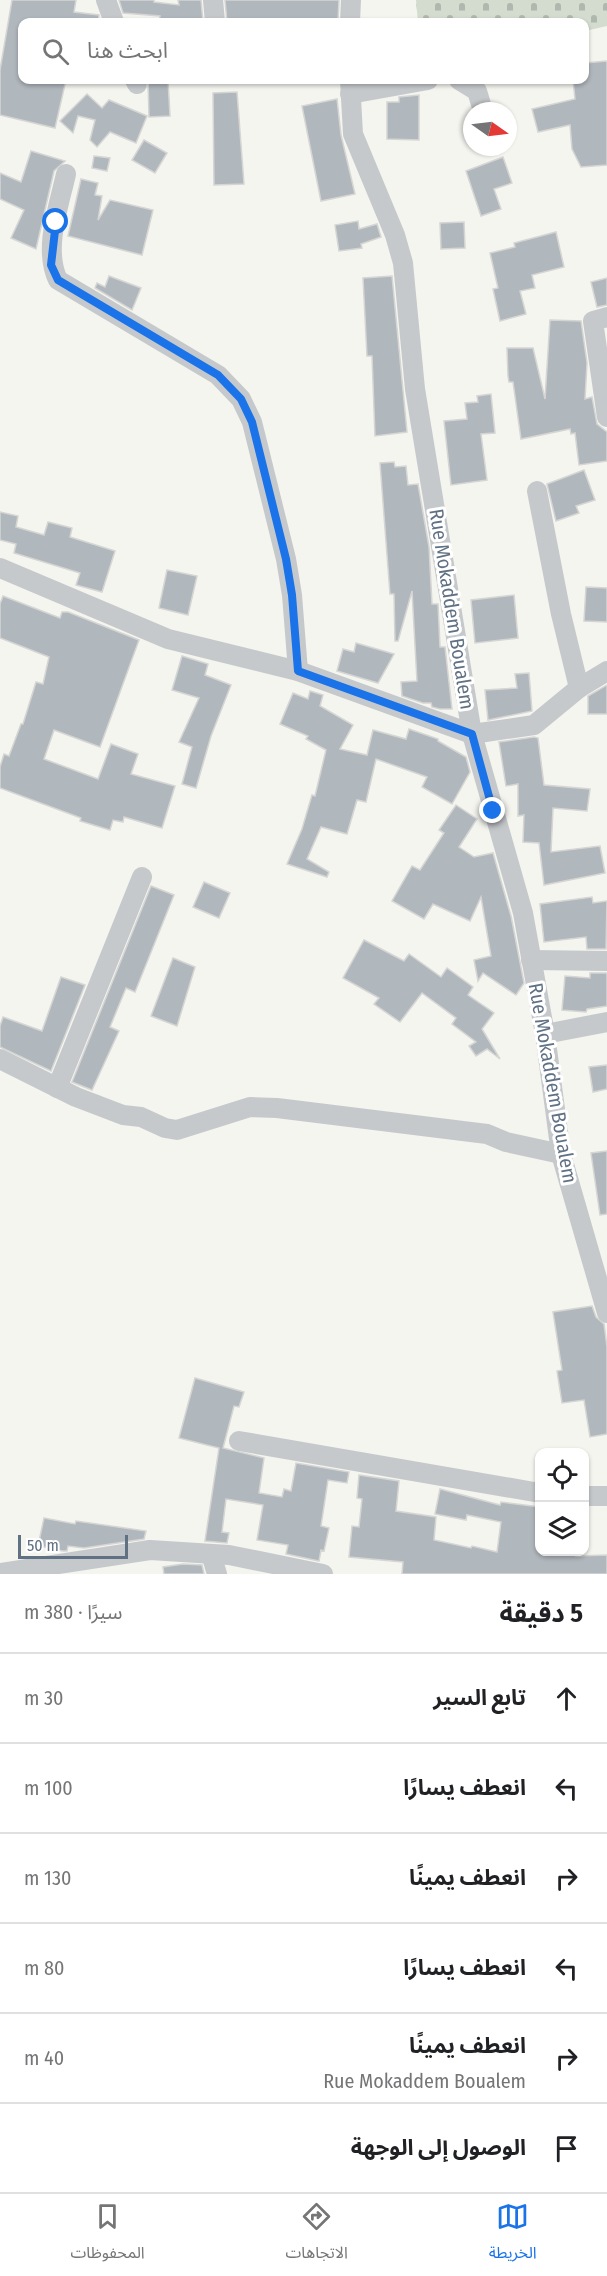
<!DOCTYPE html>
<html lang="ar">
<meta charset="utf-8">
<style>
:root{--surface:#fff;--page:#f2f2f2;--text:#202124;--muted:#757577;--line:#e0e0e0;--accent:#1a73e8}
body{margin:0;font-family:"Fira Sans Condensed","Noto Sans Arabic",sans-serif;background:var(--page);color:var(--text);direction:rtl}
.controls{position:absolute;right:18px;bottom:18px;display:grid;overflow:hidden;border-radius:12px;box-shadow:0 2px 4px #0004}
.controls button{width:54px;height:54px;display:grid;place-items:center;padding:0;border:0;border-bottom:2px solid var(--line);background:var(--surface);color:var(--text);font:30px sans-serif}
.compass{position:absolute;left:463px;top:102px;width:54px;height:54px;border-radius:50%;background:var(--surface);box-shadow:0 2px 4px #0004;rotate:104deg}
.scale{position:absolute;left:18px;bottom:15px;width:110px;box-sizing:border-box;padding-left:6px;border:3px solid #607184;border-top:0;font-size:16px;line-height:21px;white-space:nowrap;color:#607184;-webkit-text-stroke:4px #fff;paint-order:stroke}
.stop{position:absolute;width:18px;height:18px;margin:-14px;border:4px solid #1a73e8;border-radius:50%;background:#fff}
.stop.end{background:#1a73e8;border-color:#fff;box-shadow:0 2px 6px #0008}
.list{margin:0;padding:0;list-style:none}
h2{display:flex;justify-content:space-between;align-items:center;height:78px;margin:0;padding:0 24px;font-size:26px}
h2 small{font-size:20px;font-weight:400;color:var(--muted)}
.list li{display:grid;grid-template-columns:39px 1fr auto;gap:18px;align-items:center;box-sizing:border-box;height:90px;padding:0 24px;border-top:2px solid var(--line)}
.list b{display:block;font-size:22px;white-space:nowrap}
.list p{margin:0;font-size:20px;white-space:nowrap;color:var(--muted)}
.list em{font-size:20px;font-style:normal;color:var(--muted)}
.icon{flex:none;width:33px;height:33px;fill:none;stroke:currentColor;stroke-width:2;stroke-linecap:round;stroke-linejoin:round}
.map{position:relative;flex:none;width:607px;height:1574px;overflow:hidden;direction:ltr}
.search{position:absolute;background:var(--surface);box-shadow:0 2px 4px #0004;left:18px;right:18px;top:18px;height:66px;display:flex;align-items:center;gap:15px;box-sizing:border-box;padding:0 21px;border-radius:12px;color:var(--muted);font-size:22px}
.sheet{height:618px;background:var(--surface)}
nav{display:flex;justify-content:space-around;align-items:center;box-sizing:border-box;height:84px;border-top:2px solid var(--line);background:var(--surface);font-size:16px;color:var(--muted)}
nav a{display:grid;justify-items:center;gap:3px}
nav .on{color:var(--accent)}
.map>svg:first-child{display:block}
.cemetery{fill:url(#cemetery-stones)}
.building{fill:#b0b7bd;stroke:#d5d5d3;stroke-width:1.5}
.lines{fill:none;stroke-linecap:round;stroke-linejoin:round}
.minor{stroke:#c6c9cc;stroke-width:20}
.route{stroke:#1a73e8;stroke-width:8}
.labels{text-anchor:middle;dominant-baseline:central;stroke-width:6;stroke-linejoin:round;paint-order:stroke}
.street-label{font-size:20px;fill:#607184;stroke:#fff}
</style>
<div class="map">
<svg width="607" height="1574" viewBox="0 0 607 1574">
<defs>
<pattern id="cemetery-stones" width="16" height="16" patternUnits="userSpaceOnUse" patternTransform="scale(1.5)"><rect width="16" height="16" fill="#d4dcd0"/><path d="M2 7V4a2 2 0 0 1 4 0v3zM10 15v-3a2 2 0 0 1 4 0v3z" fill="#afb7ae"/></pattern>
</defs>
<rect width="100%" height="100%" fill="#f4f5ef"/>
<!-- cemetery -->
<polygon class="cemetery" points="416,0 607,0 607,26 585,31 584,22 418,22"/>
<!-- building -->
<g class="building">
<polygon points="12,0 76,0 74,12 99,15 98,22 22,22 22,80 66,80 55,128 0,115 0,70"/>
<polygon points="119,0 154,0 154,2 179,5 178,0 201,0 203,22 159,22 160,16 123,13"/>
<polygon points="225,0 339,0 338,20 227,22"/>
<polygon points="607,61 607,165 581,167 572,149 570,125 538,132 532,109 575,99 573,80 585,80 585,63"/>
<polygon points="148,80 168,80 170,116 149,117"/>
<polygon points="237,92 244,184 214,185 213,93"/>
<polygon points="87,94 102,108 109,100 147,116 136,143 110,132 97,147 90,140 95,120 78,116 73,133 60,121"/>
<polygon points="419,95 419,140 387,139 387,102 399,102 399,97"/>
<polygon points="337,99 341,135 355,194 321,201 302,106"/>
<polygon points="144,140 167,153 155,173 132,160"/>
<polygon points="31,151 65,161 54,171 36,249 11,238 24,210 0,199 0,173 21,182"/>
<polygon points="94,156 110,158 107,171 92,168"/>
<polygon points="503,157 512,183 494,189 501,209 481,216 466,171"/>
<polygon points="81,179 98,183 95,195 102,196 98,220 110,200 153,210 142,255 68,236"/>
<polygon points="358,221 359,229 377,224 381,237 361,244 362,248 339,251 335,225"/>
<polygon points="464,222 465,248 441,249 440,223"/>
<polygon points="556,232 564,267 532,275 535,288 520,291 526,314 500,321 493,289 498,288 490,253 515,247 514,243"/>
<polygon points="109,276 141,288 132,310 95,288 97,283 105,287"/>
<polygon points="392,276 407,432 375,436 372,356 367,356 363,278"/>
<polygon points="607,278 607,305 597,307 591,282"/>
<polygon points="550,320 581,321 587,363 585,399 592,397 597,424 607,432 607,461 579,465 575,433 571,434 570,429 521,439 513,382 509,382 508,376 507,348 533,348 545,399"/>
<polygon points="491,394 495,433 481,434 487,480 451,485 444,421 467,419 465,403 478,402 477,396"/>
<polygon points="394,462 395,467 406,466 408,485 418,484 429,547 432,604 438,604 440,647 445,647 452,709 440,709 432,707 431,703 423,703 402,696 401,682 417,681 412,591 398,641 395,641 394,594 390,594 380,463"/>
<polygon points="584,470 595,500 576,506 579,513 556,521 547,484"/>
<polygon points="0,512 18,516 16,527 44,535 48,522 72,528 70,537 115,551 102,592 76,585 80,573 14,553 16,544 0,540"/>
<polygon points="167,570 197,576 188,615 159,608"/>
<polygon points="586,587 607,588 607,622 584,621"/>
<polygon points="514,595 518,638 475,643 471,600"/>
<polygon points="3,596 60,618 62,612 68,612 139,640 100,747 54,730 44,759 98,779 111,744 138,754 131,774 175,786 162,828 124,817 123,822 113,820 110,830 80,821 81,818 0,788 0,767 4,754 9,756 21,724 23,724 36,682 43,684 49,657 0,638 0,604"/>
<polygon points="356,643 394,654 378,683 337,671 343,649 354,652"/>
<polygon points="182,656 208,664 205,675 231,685 211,736 196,788 182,784 192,747 179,742 199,698 172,690"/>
<polygon points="529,673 532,711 488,720 485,690 517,688 515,674"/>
<polygon points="607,685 607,714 588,714 588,696"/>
<polygon points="310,691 323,695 320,706 353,725 340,749 367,755 373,730 406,739 409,729 438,739 438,741 466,757 470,772 452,804 422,787 427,777 376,759 366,802 357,800 347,834 321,827 307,859 329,872 327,877 287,864 302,829 312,795 315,796 326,750 306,739 308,736 280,724 293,693 308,699"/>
<polygon points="534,737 538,738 544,785 590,789 587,811 553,808 551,852 600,846 605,873 544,885 539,843 523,842 524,815 518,816 518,784 506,786 499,742"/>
<polygon points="456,805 477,819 459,847 474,857 493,853 511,916 524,983 516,995 483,973 478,981 474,960 491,956 481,897 470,921 433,904 424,919 392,901 412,866 420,870 444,833 439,830"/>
<polygon points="204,882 230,893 219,918 193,907"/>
<polygon points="151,886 174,895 135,992 126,988 110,1027 119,1031 92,1090 72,1082"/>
<polygon points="592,897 593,903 607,901 606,949 587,949 586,937 544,942 540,904"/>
<polygon points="364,940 404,961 409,954 441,977 447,968 473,987 468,995 494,1013 482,1029 500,1059 487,1049 476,1056 469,1046 476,1042 452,1024 456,1018 422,993 400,1022 374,1004 379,998 343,978"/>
<polygon points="173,958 195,967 177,1026 151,1016"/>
<polygon points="590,973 607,973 607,1006 587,1009 586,1012 562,1010 565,976 590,978"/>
<polygon points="61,977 85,985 51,1071 0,1047 0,1026 3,1017 42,1031"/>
<polygon points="607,1065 607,1089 593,1092 589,1067"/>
<polygon points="607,1151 607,1214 600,1215 591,1153"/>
<polygon points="592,1306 596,1317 604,1324 607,1347 607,1434 590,1437 584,1400 562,1403 557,1371 562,1370 553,1312"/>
<polygon points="195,1378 244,1392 239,1407 234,1406 223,1448 264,1458 259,1493 282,1497 284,1489 291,1491 296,1463 349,1472 347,1483 328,1480 321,1526 329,1528 324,1551 321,1550 319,1561 286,1554 288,1545 257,1540 263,1505 226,1499 222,1532 229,1533 227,1543 205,1541 219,1448 179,1438"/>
<polygon points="359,1475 399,1481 396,1511 436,1517 434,1540 471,1548 472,1546 497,1552 501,1522 467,1515 466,1520 435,1514 440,1489 500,1505 501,1502 540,1507 540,1551 577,1551 576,1556 607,1555 607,1574 402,1574 403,1562 349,1557 352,1526 359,1527 362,1499 357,1498"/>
<polygon points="44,1518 75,1524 76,1521 146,1531 144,1539 84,1548 68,1546 67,1551 63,1551 38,1546"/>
<polygon points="183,1564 202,1565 204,1574 164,1574 163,1567"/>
</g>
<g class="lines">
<!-- minor -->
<g class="minor">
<polyline points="106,0 114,22"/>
<polyline points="213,0 215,22"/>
<polyline points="350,22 351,0"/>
<polyline points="135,80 137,84"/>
<polyline points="350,80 353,134 395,235 403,263 415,389 472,734 523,913 545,1034 561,1154 607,1313"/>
<polyline points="459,80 477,91 483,111"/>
<polyline points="350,94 428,80"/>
<path d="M66,174C59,206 43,249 58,280L218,375L241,399L252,422L286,559L292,595L298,671"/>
<polyline points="607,317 593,321 607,417"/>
<polyline points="537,491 561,614 579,688"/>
<polyline points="0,568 168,639 298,671 472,734 534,725 579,688 607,671"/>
<polyline points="531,960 607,961"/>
<polyline points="545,1034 607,1022"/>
<polyline points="0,1059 76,1097 123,1115 141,1117 165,1128 177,1130 250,1107 277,1108 487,1134 506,1142 561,1154"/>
<polyline points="57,1088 142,877"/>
<polyline points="239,1441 540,1493"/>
<polyline points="584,1496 607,1496"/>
<polyline points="211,1554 217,1574"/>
<polyline points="0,1573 150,1550 229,1555 323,1574"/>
</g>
</g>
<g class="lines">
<!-- route -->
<polyline class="route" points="56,222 51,265 58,280 218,375 241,399 252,422 286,559 292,595 298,671 472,734 493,811"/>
</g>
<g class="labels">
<!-- street labels -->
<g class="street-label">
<text transform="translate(452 609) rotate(81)">Rue Mokaddem Boualem</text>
<text transform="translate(553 1083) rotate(80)">Rue Mokaddem Boualem</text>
</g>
</g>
</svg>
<div class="controls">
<button><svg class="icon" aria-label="locate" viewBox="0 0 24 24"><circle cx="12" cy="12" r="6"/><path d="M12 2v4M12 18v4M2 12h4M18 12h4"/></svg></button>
<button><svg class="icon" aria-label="layers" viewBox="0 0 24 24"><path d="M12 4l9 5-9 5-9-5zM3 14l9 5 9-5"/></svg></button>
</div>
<svg class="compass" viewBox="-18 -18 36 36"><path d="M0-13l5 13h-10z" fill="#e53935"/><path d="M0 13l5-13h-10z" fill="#757577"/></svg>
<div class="scale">50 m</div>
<div class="stop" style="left:56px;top:222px"></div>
<div class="stop end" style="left:493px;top:811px"></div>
<div class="search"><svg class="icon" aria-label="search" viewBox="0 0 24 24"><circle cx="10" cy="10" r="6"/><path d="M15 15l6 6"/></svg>ابحث هنا</div>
</div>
<section class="sheet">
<h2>5 دقيقة<small>سيرًا · 380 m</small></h2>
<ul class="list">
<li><svg class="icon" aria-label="ahead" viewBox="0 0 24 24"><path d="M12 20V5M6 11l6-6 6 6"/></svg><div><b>تابع السير</b></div><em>30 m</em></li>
<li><svg class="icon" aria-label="left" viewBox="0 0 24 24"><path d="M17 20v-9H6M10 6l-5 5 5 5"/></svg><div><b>انعطف يسارًا</b></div><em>100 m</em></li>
<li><svg class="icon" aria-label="right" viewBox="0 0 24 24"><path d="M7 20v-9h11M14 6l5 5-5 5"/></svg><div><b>انعطف يمينًا</b></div><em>130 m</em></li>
<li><svg class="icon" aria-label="left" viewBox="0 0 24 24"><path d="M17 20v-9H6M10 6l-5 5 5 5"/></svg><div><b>انعطف يسارًا</b></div><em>80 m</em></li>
<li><svg class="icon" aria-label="right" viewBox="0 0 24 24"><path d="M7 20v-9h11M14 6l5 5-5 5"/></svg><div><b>انعطف يمينًا</b><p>Rue Mokaddem Boualem</p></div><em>40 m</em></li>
<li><svg class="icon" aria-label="arrive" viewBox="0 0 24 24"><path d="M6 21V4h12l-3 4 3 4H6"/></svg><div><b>الوصول إلى الوجهة</b></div></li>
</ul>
</section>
<nav>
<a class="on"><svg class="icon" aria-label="map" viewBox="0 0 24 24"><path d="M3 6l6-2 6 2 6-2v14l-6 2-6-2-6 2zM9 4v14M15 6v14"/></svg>الخريطة</a>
<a><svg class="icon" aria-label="directions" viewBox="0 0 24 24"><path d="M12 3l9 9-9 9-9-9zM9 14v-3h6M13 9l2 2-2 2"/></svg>الاتجاهات</a>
<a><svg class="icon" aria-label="saved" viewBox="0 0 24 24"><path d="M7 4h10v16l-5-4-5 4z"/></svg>المحفوظات</a>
</nav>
